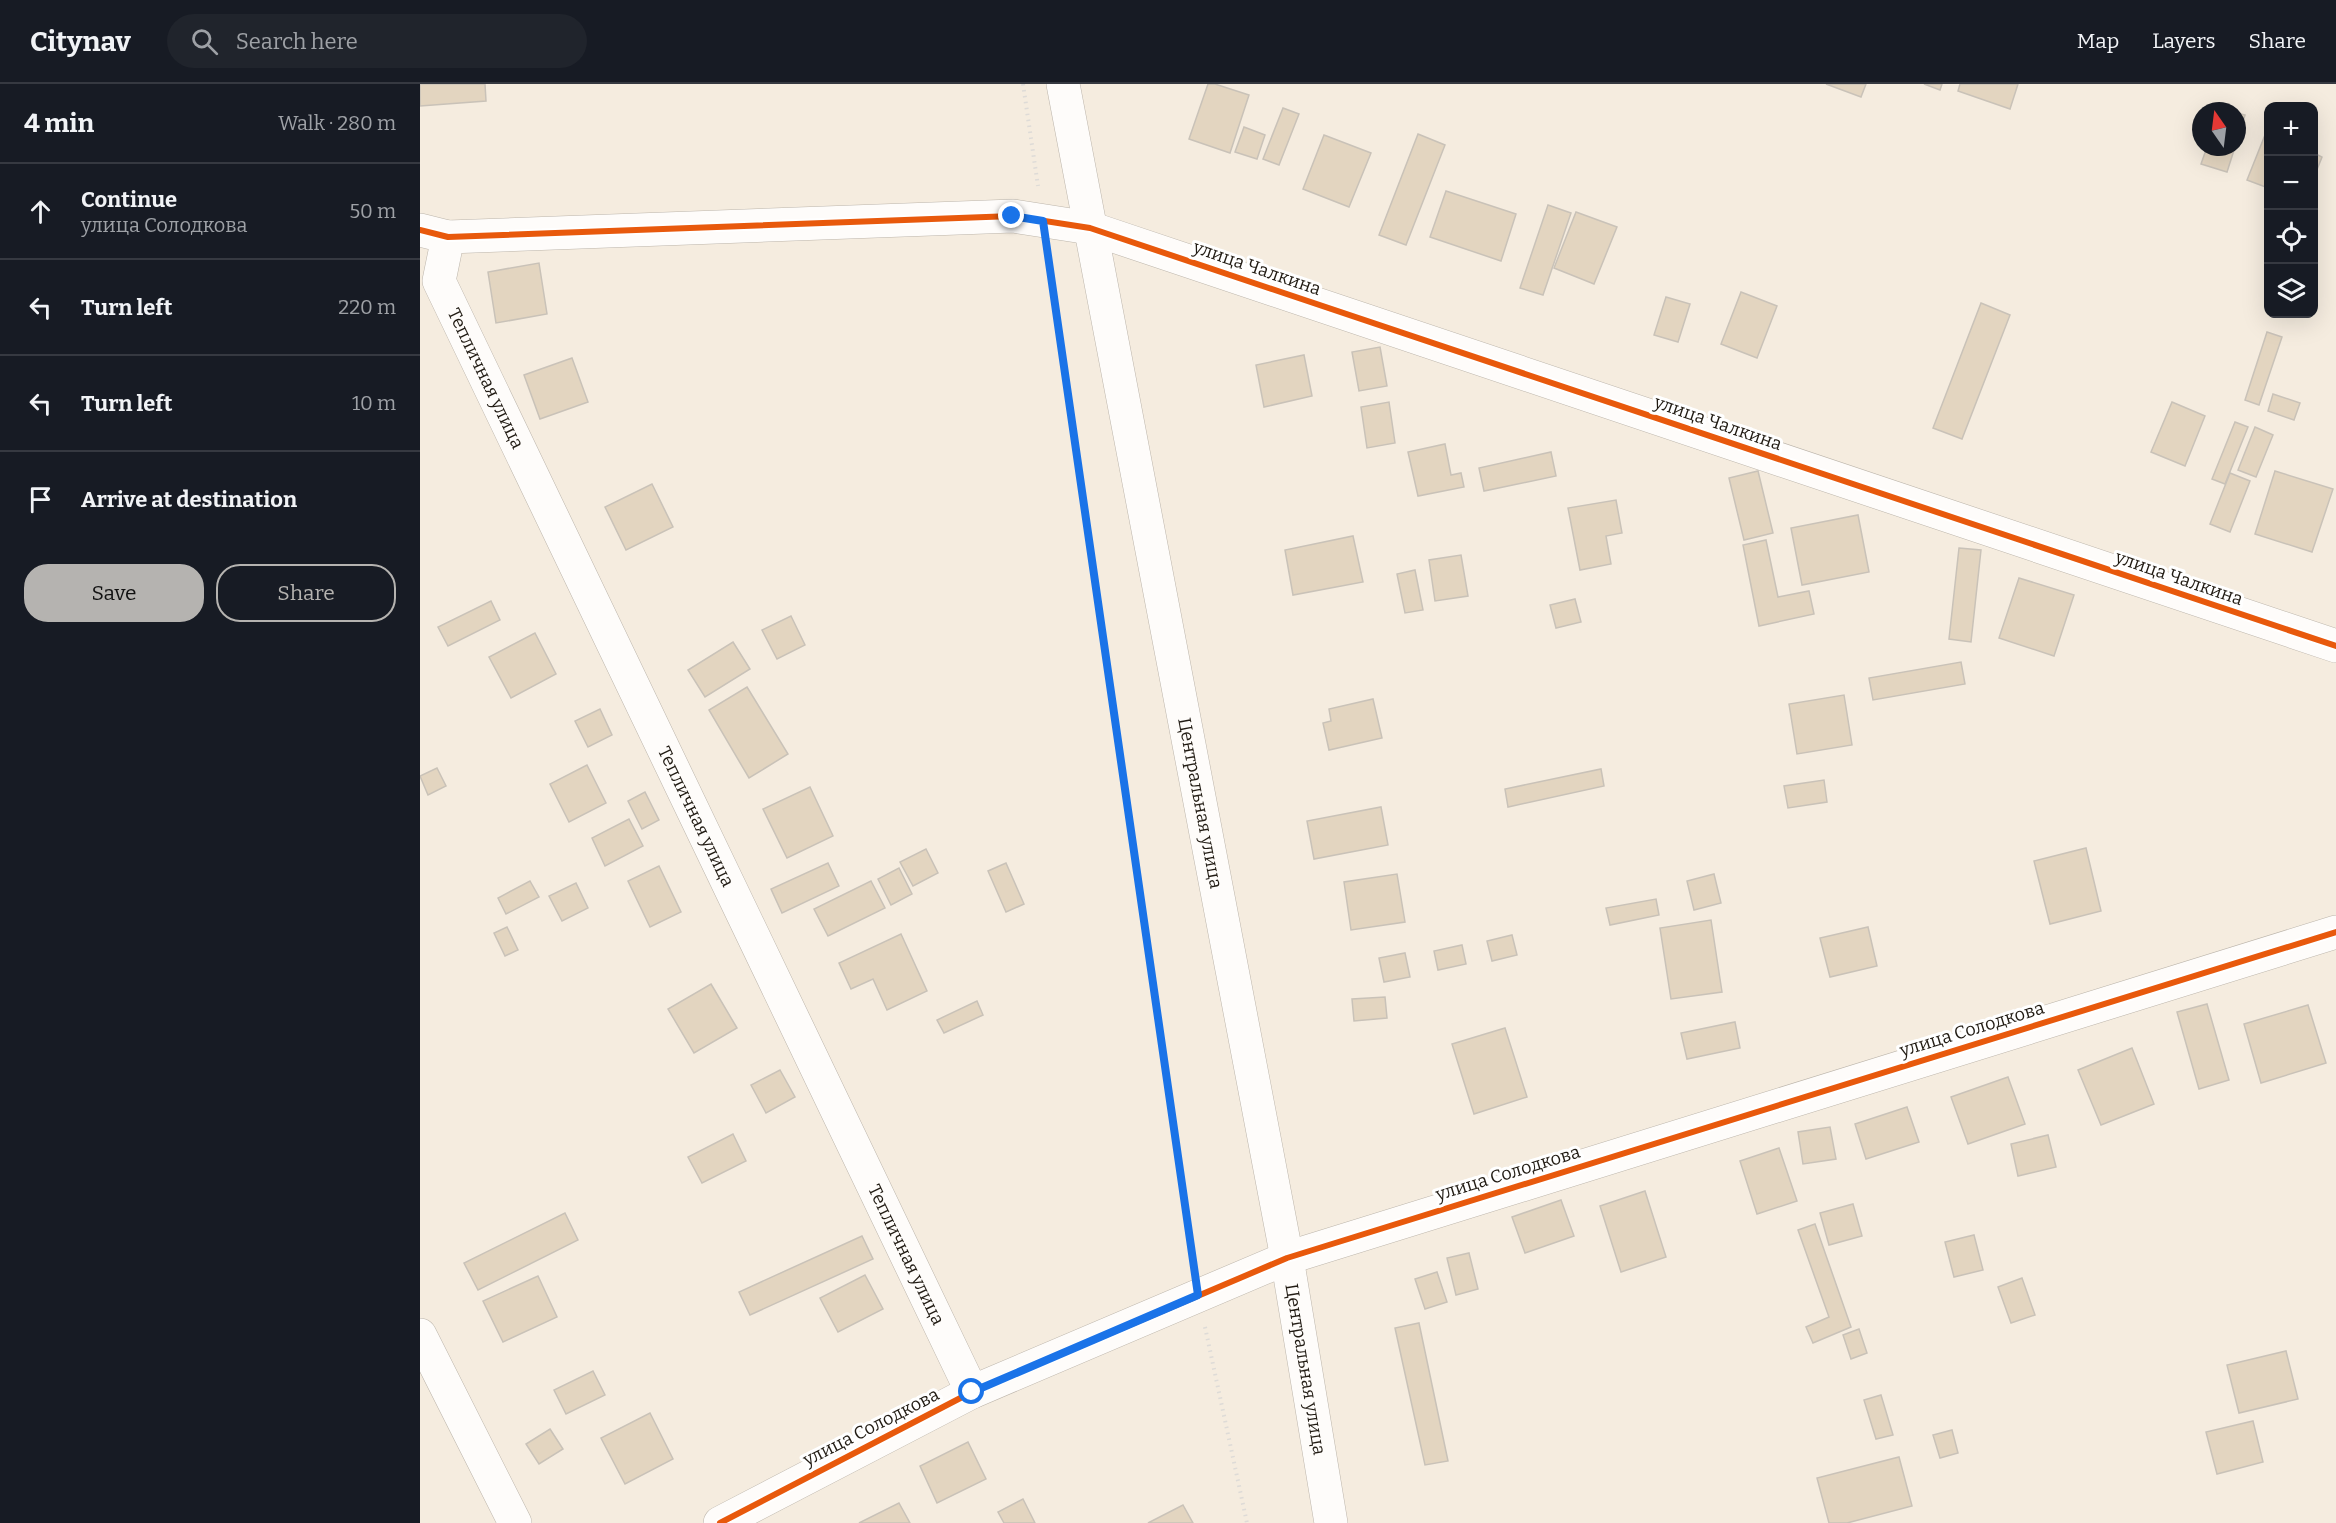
<!DOCTYPE html>
<meta charset="utf-8">
<style>
:root{--surface:#171b24;--page:#20242c;--text:#f1f3f6;--muted:#9ea1a6;--line:#363941;--accent:#b5b3b0}
body{margin:0;font-family:Bitter,serif;background:var(--page);color:var(--text)}
.controls{position:absolute;right:18px;top:18px;display:grid;overflow:hidden;border-radius:12px;box-shadow:0 6px 24px #0002}
.controls button{width:54px;height:54px;display:grid;place-items:center;padding:0;border:0;border-bottom:2px solid var(--line);background:var(--surface);color:var(--text);font:30px sans-serif}
.compass{position:absolute;left:1772px;top:18px;width:54px;height:54px;border-radius:50%;background:var(--surface);box-shadow:0 6px 24px #0002;rotate:346deg}
.stop{position:absolute;width:18px;height:18px;margin:-14px;border:4px solid #1a73e8;border-radius:50%;background:#fff}
.stop.end{background:#1a73e8;border-color:#fff;box-shadow:0 2px 6px #0008}
.list{margin:0;padding:0;list-style:none}
h2{display:flex;justify-content:space-between;align-items:center;height:78px;margin:0;padding:0 24px;font-size:26px}
h2 small{font-size:20px;font-weight:400;color:var(--muted)}
.list li{display:grid;grid-template-columns:39px 1fr auto;gap:18px;align-items:center;box-sizing:border-box;height:96px;padding:0 24px;border-top:2px solid var(--line)}
.list b{display:block;font-size:22px;white-space:nowrap}
.list p{margin:0;font-size:20px;white-space:nowrap;color:var(--muted)}
.list em{font-size:20px;font-style:normal;color:var(--muted)}
.actions{display:flex;gap:12px;padding:18px 24px}
.actions a{flex:1;padding:14px 0;border:2px solid var(--accent);border-radius:24px;text-align:center;font-size:21px;color:var(--accent)}
.actions .main{background:var(--accent);color:#111}
.icon{flex:none;width:33px;height:33px;fill:none;stroke:currentColor;stroke-width:2;stroke-linecap:round;stroke-linejoin:round}
.map{position:relative;flex:none;width:1916px;height:1439px;overflow:hidden}
header{display:flex;align-items:center;gap:36px;box-sizing:border-box;height:84px;padding:0 30px;background:var(--surface);border-bottom:2px solid var(--line)}
header strong{font-size:28px}
nav{display:flex;gap:33px;margin-inline-start:auto;font-size:21px}
.search{width:420px;height:54px;background:var(--page);display:flex;align-items:center;gap:15px;box-sizing:border-box;padding:0 21px;border-radius:33px;color:var(--muted);font-size:22px}
main{display:flex}
aside{flex:1;background:var(--surface)}
.map>svg:first-child{display:block}
.building{fill:#e3d5c0;stroke:#c9c2b8;stroke-width:1.5}
.lines{fill:none;stroke-linecap:round;stroke-linejoin:round}
.minor-casing{stroke:#bcb5ab;stroke-width:34}
.path{stroke:#dedbd7;stroke-width:4;stroke-dasharray:1.5 4.5;stroke-linecap:butt}
.minor{stroke:#fefcfa;stroke-width:33}
.cycleway-casing{stroke:#fff;stroke-width:10}
.cycleway{stroke:#e8590c;stroke-width:6}
.route{stroke:#1a73e8;stroke-width:8}
.labels{text-anchor:middle;dominant-baseline:central;stroke-width:6;stroke-linejoin:round;paint-order:stroke}
.street-label{font-size:18px;fill:#211b13;stroke:#fff}
</style>
<header>
<strong>Citynav</strong>
<div class="search"><svg class="icon" aria-label="search" viewBox="0 0 24 24"><circle cx="10" cy="10" r="6"/><path d="M15 15l6 6"/></svg>Search here</div>
<nav><a>Map</a><a>Layers</a><a>Share</a></nav>
</header>
<main>
<aside>
<h2>4 min<small>Walk · 280 m</small></h2>
<ul class="list">
<li><svg class="icon" aria-label="ahead" viewBox="0 0 24 24"><path d="M12 20V5M6 11l6-6 6 6"/></svg><div><b>Continue</b><p>улица Солодкова</p></div><em>50 m</em></li>
<li><svg class="icon" aria-label="left" viewBox="0 0 24 24"><path d="M17 20v-9H6M10 6l-5 5 5 5"/></svg><div><b>Turn left</b></div><em>220 m</em></li>
<li><svg class="icon" aria-label="left" viewBox="0 0 24 24"><path d="M17 20v-9H6M10 6l-5 5 5 5"/></svg><div><b>Turn left</b></div><em>10 m</em></li>
<li><svg class="icon" aria-label="arrive" viewBox="0 0 24 24"><path d="M6 21V4h12l-3 4 3 4H6"/></svg><div><b>Arrive at destination</b></div></li>
</ul>
<div class="actions"><a class="main">Save</a><a>Share</a></div>
</aside>
<div class="map">
<svg width="1916" height="1439" viewBox="0 0 1916 1439">
<rect width="100%" height="100%" fill="#f5ecdf"/>
<!-- building -->
<g class="building">
<polygon points="0,0 65,0 66,17 0,22"/>
<polygon points="788,0 795,0 829,11 810,69 769,55"/>
<polygon points="1406,0 1446,0 1441,13"/>
<polygon points="1504,0 1522,0 1520,6"/>
<polygon points="1540,0 1598,0 1590,25 1538,7"/>
<polygon points="863,24 879,30 859,81 843,75"/>
<polygon points="1817,29 1825,31 1817,56"/>
<polygon points="824,43 845,51 837,75 815,68"/>
<polygon points="998,50 1025,61 986,161 959,151"/>
<polygon points="904,51 951,69 929,123 883,105"/>
<polygon points="1845,51 1848,52 1848,104 1827,96"/>
<polygon points="1787,63 1815,63 1807,88 1781,80"/>
<polygon points="1894,69 1902,73 1894,93"/>
<polygon points="1026,107 1096,130 1081,177 1010,153"/>
<polygon points="1128,121 1151,129 1123,211 1100,204"/>
<polygon points="1156,128 1197,143 1174,200 1134,184"/>
<polygon points="119,179 127,230 76,239 68,188"/>
<polygon points="1321,208 1357,222 1337,274 1301,260"/>
<polygon points="1246,213 1270,220 1258,258 1234,251"/>
<polygon points="1561,219 1590,231 1542,355 1513,344"/>
<polygon points="1847,248 1862,253 1839,321 1825,316"/>
<polygon points="960,263 967,302 939,307 932,268"/>
<polygon points="884,271 892,312 844,323 836,281"/>
<polygon points="152,274 168,318 120,335 104,291"/>
<polygon points="1853,310 1880,319 1874,336 1848,327"/>
<polygon points="969,318 975,359 947,364 941,323"/>
<polygon points="1752,318 1785,332 1765,382 1731,368"/>
<polygon points="1815,338 1828,343 1805,400 1792,395"/>
<polygon points="1835,343 1853,351 1836,393 1818,386"/>
<polygon points="1025,360 1031,391 1041,389 1044,403 998,412 988,368"/>
<polygon points="1131,368 1136,392 1064,407 1059,384"/>
<polygon points="1338,387 1353,449 1324,456 1309,394"/>
<polygon points="1855,387 1913,405 1892,468 1835,450"/>
<polygon points="1810,389 1830,397 1810,448 1790,440"/>
<polygon points="232,400 253,443 206,466 185,423"/>
<polygon points="1196,416 1202,449 1186,452 1191,480 1160,486 1148,424"/>
<polygon points="1438,431 1449,488 1382,501 1371,444"/>
<polygon points="933,452 943,498 873,511 865,466"/>
<polygon points="1346,456 1358,513 1389,507 1394,530 1339,542 1323,461"/>
<polygon points="1539,464 1561,466 1551,558 1529,555"/>
<polygon points="1041,471 1048,512 1015,517 1009,476"/>
<polygon points="995,486 1003,526 985,529 977,490"/>
<polygon points="1599,494 1654,511 1634,572 1579,554"/>
<polygon points="1155,515 1161,538 1136,544 1130,521"/>
<polygon points="71,517 80,536 28,562 18,543"/>
<polygon points="371,532 385,561 357,575 342,546"/>
<polygon points="115,549 136,590 91,614 69,573"/>
<polygon points="313,558 330,585 285,613 268,586"/>
<polygon points="1541,578 1545,600 1453,616 1449,594"/>
<polygon points="327,603 368,670 329,694 289,626"/>
<polygon points="1424,611 1432,661 1377,670 1369,620"/>
<polygon points="953,615 962,654 909,666 903,639 911,637 909,625"/>
<polygon points="180,625 192,651 168,663 155,637"/>
<polygon points="167,681 186,719 149,738 130,700"/>
<polygon points="17,684 26,702 8,711 0,692"/>
<polygon points="1181,685 1184,702 1088,723 1085,705"/>
<polygon points="1404,696 1407,718 1368,724 1364,702"/>
<polygon points="390,703 413,752 367,774 343,725"/>
<polygon points="225,708 239,736 222,745 208,717"/>
<polygon points="961,723 968,761 894,775 887,737"/>
<polygon points="209,735 223,762 185,782 172,754"/>
<polygon points="1666,764 1681,827 1630,840 1614,777"/>
<polygon points="506,765 518,789 493,802 480,778"/>
<polygon points="408,779 419,802 362,829 351,805"/>
<polygon points="586,779 604,820 586,828 568,787"/>
<polygon points="239,782 261,828 230,843 208,797"/>
<polygon points="479,784 492,810 471,821 458,795"/>
<polygon points="977,790 985,838 931,846 924,798"/>
<polygon points="1294,790 1301,819 1274,826 1267,797"/>
<polygon points="110,797 119,813 86,830 78,814"/>
<polygon points="451,797 465,824 408,852 394,825"/>
<polygon points="156,799 168,824 142,837 129,812"/>
<polygon points="1236,815 1239,831 1190,841 1186,824"/>
<polygon points="1291,836 1302,908 1251,915 1240,844"/>
<polygon points="87,843 98,866 85,872 74,849"/>
<polygon points="1448,843 1457,882 1410,893 1400,854"/>
<polygon points="481,850 507,907 467,926 453,895 431,905 419,879"/>
<polygon points="1092,851 1097,871 1072,877 1067,857"/>
<polygon points="1042,861 1046,880 1018,886 1014,867"/>
<polygon points="985,869 990,893 964,898 959,874"/>
<polygon points="291,900 317,944 274,969 248,925"/>
<polygon points="965,913 967,934 934,937 932,915"/>
<polygon points="557,917 563,931 524,949 517,936"/>
<polygon points="1787,920 1809,996 1779,1005 1757,928"/>
<polygon points="1888,921 1906,979 1841,999 1824,940"/>
<polygon points="1315,938 1320,964 1267,975 1261,949"/>
<polygon points="1085,944 1107,1013 1054,1030 1032,960"/>
<polygon points="1712,964 1734,1020 1681,1041 1658,986"/>
<polygon points="360,986 375,1013 346,1029 331,1001"/>
<polygon points="1588,993 1605,1040 1548,1060 1531,1013"/>
<polygon points="1487,1023 1499,1058 1446,1075 1435,1040"/>
<polygon points="1410,1043 1416,1075 1383,1080 1378,1048"/>
<polygon points="313,1050 326,1077 282,1099 268,1073"/>
<polygon points="1628,1051 1636,1083 1598,1092 1591,1060"/>
<polygon points="1359,1064 1377,1117 1337,1130 1320,1077"/>
<polygon points="1225,1107 1246,1173 1201,1188 1180,1122"/>
<polygon points="1141,1116 1154,1152 1105,1169 1092,1133"/>
<polygon points="1433,1120 1442,1152 1409,1161 1400,1129"/>
<polygon points="145,1129 158,1156 58,1206 44,1179"/>
<polygon points="1395,1140 1431,1243 1393,1259 1386,1243 1409,1233 1378,1146"/>
<polygon points="1554,1151 1563,1186 1534,1193 1525,1158"/>
<polygon points="442,1152 453,1175 330,1231 319,1208"/>
<polygon points="1049,1169 1058,1205 1036,1211 1027,1174"/>
<polygon points="1017,1188 1027,1218 1005,1225 995,1195"/>
<polygon points="445,1191 463,1225 418,1248 400,1214"/>
<polygon points="118,1192 137,1233 83,1258 63,1217"/>
<polygon points="1602,1194 1615,1231 1591,1239 1578,1203"/>
<polygon points="999,1239 1028,1377 1005,1381 975,1244"/>
<polygon points="1439,1245 1447,1269 1431,1275 1423,1251"/>
<polygon points="1866,1267 1878,1315 1819,1329 1807,1281"/>
<polygon points="173,1287 185,1311 146,1330 134,1306"/>
<polygon points="1461,1311 1473,1351 1456,1355 1444,1316"/>
<polygon points="230,1329 253,1375 205,1400 181,1354"/>
<polygon points="1833,1337 1843,1378 1797,1390 1786,1348"/>
<polygon points="130,1345 143,1365 119,1380 106,1360"/>
<polygon points="1532,1346 1538,1369 1520,1374 1513,1351"/>
<polygon points="548,1358 566,1395 517,1419 500,1382"/>
<polygon points="1479,1373 1492,1422 1427,1439 1409,1439 1397,1394"/>
<polygon points="603,1415 615,1439 584,1439 578,1428"/>
<polygon points="479,1419 490,1439 439,1439"/>
<polygon points="763,1421 773,1439 728,1439"/>
</g>
<g class="lines">
<defs>
<g id="minor">
<path id="s1" d="M643,0L867,1174L911,1439"/>
<polyline points="0,146 28,153 593,132 670,144 1916,562"/>
<path id="s2" d="M28,153L19,197L552,1308"/>
<polyline points="0,1251 95,1439"/>
<polyline points="300,1439 552,1308 867,1174 1916,848"/>
</g>
</defs>
<!-- minor casing -->
<use href="#minor" class="minor-casing"/>
<!-- path -->
<g class="path">
<polyline points="603,0 618,102"/>
<polyline points="628,172 774,1180"/>
<polyline points="785,1243 827,1439"/>
</g>
<!-- minor -->
<use href="#minor" class="minor"/>
<defs>
<g id="cycleway">
<polyline points="0,146 28,153 593,132 670,144 1916,562"/>
<polyline points="300,1439 552,1308 867,1174 1916,848"/>
</g>
</defs>
<!-- cycleway casing -->
<use href="#cycleway" class="cycleway-casing"/>
<!-- cycleway -->
<use href="#cycleway" class="cycleway"/>
</g>
<g class="lines">
<!-- route -->
<polyline class="route" points="552,1308 778,1211 623,137 592,132"/>
</g>
<g class="labels">
<!-- street labels -->
<g class="street-label">
<text transform="translate(837 184) rotate(19)">улица Чалкина</text>
<text stroke="none"><textPath href="#s2" startOffset="153">Тепличная улица</textPath></text>
<text transform="translate(1298 339) rotate(19)">улица Чалкина</text>
<text transform="translate(1759 494) rotate(19)">улица Чалкина</text>
<text stroke="none"><textPath href="#s1" startOffset="732">Центральная улица</textPath></text>
<text stroke="none"><textPath href="#s2" startOffset="639">Тепличная улица</textPath></text>
<text transform="translate(1552 945) rotate(-17)">улица Солодкова</text>
<text transform="translate(1088 1089) rotate(-17)">улица Солодкова</text>
<text stroke="none"><textPath href="#s2" startOffset="1125">Тепличная улица</textPath></text>
<text stroke="none"><textPath href="#s1" startOffset="1308">Центральная улица</textPath></text>
<text transform="translate(451 1343) rotate(-27)">улица Солодкова</text>
</g>
</g>
</svg>
<div class="controls">
<button>+</button>
<button>−</button>
<button><svg class="icon" aria-label="locate" viewBox="0 0 24 24"><circle cx="12" cy="12" r="6"/><path d="M12 2v4M12 18v4M2 12h4M18 12h4"/></svg></button>
<button><svg class="icon" aria-label="layers" viewBox="0 0 24 24"><path d="M12 4l9 5-9 5-9-5zM3 14l9 5 9-5"/></svg></button>
</div>
<svg class="compass" viewBox="-18 -18 36 36"><path d="M0-13l5 13h-10z" fill="#e53935"/><path d="M0 13l5-13h-10z" fill="#9ea1a6"/></svg>
<div class="stop" style="left:552px;top:1308px"></div>
<div class="stop end" style="left:592px;top:132px"></div>
</div>
</main>
